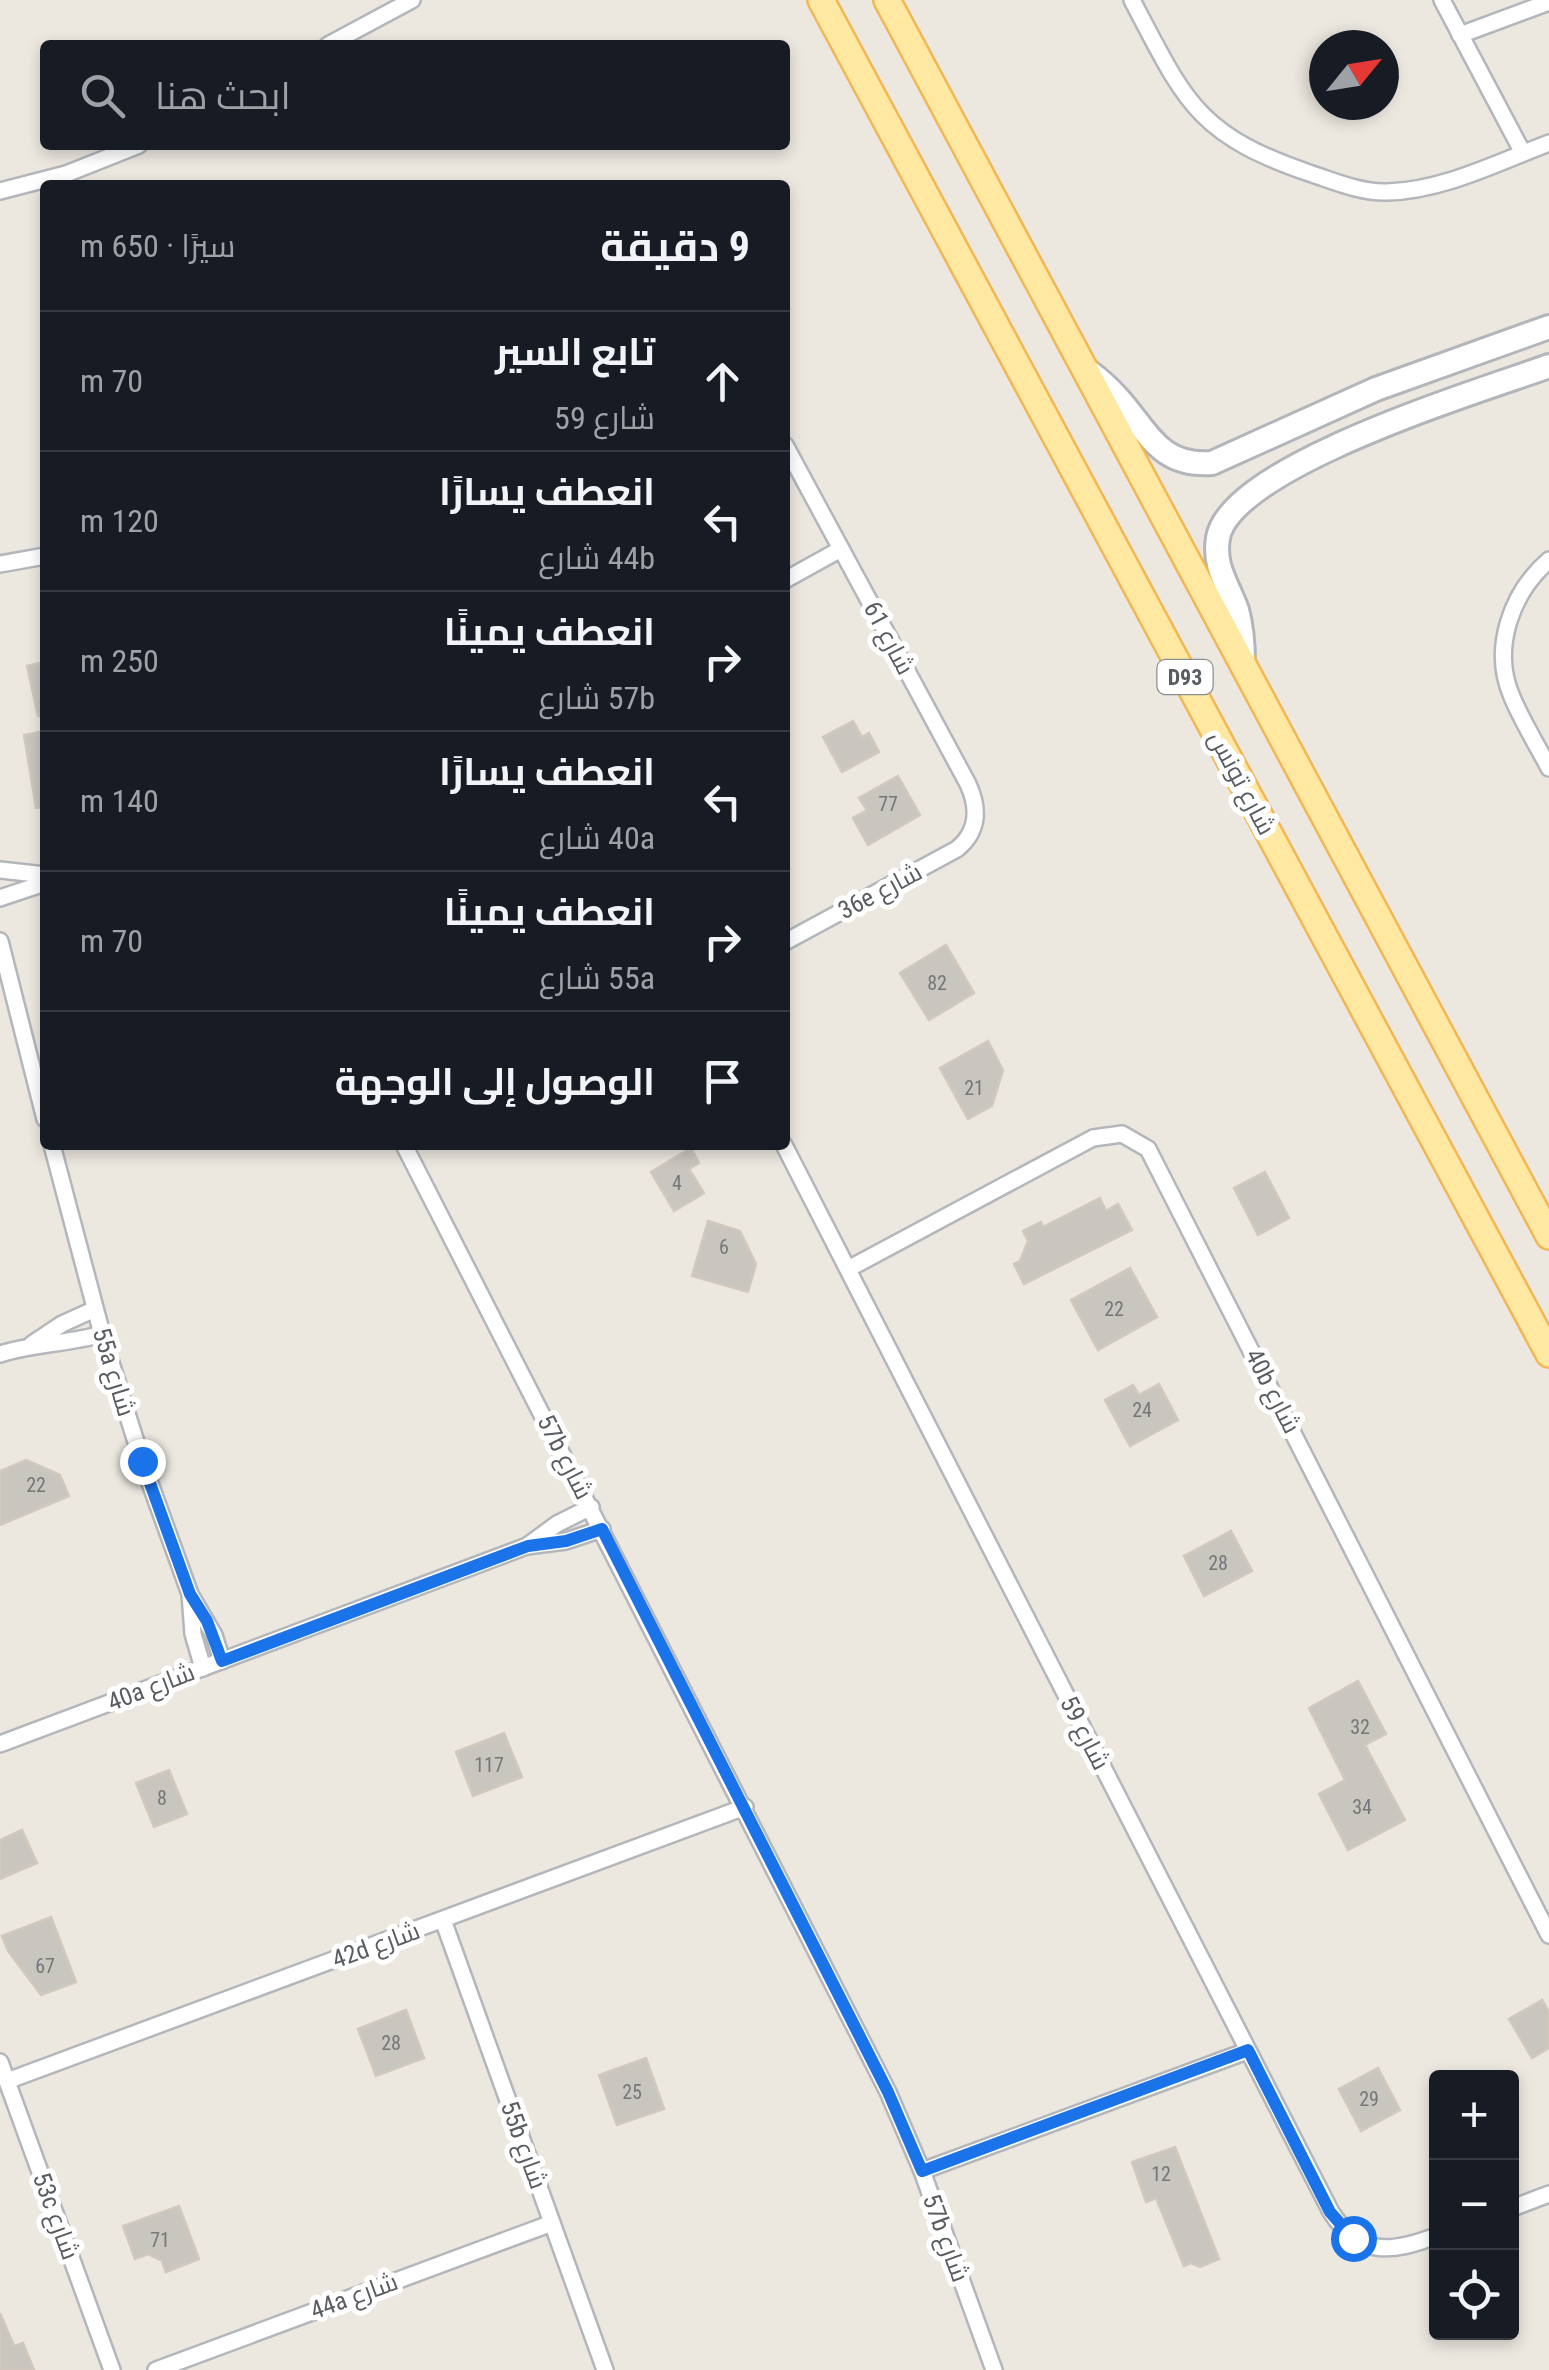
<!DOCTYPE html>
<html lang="ar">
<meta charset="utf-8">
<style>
:root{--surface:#171b24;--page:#242831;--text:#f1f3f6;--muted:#9ea1a6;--line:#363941}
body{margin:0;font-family:"Roboto Condensed",Cairo,sans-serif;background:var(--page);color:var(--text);direction:rtl}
.controls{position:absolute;right:30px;bottom:30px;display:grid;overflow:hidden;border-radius:10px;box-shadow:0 5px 15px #0003}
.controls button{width:90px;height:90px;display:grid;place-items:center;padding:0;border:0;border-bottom:2px solid var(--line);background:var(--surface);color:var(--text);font:50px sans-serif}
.compass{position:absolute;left:1309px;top:30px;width:90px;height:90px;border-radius:50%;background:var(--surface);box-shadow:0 5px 15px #0003;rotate:60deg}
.stop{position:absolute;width:30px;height:30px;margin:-22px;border:8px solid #1a73e8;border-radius:50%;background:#fff}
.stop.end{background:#1a73e8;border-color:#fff;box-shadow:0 2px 10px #0008}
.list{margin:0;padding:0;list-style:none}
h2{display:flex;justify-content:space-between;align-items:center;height:130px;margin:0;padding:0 40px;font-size:42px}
h2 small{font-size:32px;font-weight:400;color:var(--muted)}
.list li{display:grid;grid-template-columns:65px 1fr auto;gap:30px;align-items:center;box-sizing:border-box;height:140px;padding:0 40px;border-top:2px solid var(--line)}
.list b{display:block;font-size:38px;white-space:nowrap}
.list p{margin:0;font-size:32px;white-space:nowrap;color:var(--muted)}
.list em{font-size:32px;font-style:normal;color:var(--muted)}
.icon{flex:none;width:55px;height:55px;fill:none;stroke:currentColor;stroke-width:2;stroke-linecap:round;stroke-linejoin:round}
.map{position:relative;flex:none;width:1549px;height:2370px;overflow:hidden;direction:ltr}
.search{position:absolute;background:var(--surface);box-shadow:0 5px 15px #0003;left:40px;top:40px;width:750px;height:110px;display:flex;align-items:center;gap:25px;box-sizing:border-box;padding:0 35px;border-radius:10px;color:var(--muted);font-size:38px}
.panel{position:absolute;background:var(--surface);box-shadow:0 5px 15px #0003;left:40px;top:180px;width:750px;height:970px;border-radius:10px;direction:rtl}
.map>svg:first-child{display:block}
.building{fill:#c9c5bf;stroke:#d1c9be;stroke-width:2.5}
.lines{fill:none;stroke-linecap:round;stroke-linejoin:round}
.street-casing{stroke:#b3b7bb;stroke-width:20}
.secondary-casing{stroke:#b2b6bb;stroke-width:28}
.primary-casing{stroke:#f2b753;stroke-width:30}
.street{stroke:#fff;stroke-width:15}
.secondary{stroke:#fff;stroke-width:22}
.primary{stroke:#ffe8a2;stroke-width:25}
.route{stroke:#1a73e8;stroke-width:12}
.labels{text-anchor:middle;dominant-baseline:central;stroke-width:10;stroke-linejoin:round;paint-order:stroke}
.number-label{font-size:20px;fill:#757778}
.shield{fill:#fff;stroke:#8b8e90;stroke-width:2.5}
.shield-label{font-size:22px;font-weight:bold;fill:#595d61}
.street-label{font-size:25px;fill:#595d61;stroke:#fff}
</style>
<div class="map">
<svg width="1549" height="2370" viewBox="0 0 1549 2370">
<rect width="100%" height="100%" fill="#ece8e0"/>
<!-- building -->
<g class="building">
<polygon points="45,662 45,716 38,716 27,666"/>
<polygon points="853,721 862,737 869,733 879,752 842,772 823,737"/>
<polygon points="45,731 45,807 36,808 24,735"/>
<polygon points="898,776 920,815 868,845 853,818 867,810 859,798"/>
<polygon points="946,945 974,993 929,1020 900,973"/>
<polygon points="988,1041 1003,1070 992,1106 968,1119 940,1068"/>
<polygon points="691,1148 699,1163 689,1169 704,1193 674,1211 651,1172"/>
<polygon points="1265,1172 1289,1218 1258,1235 1234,1188"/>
<polygon points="1100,1198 1106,1211 1118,1204 1132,1230 1024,1284 1014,1264 1020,1261 1028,1241 1023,1231 1041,1222 1043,1227"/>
<polygon points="708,1221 740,1231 756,1264 748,1292 692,1276"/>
<polygon points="1130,1268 1157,1317 1098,1350 1071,1300"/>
<polygon points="1159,1384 1178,1420 1130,1446 1105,1400 1133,1385 1139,1395"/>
<polygon points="26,1460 60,1475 69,1496 0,1525 0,1471"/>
<polygon points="1231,1531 1252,1571 1204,1596 1184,1556"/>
<polygon points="1358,1681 1386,1734 1365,1745 1405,1820 1348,1850 1319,1794 1345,1780 1309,1708"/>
<polygon points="504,1733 522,1777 473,1796 456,1752"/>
<polygon points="169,1770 187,1814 154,1827 136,1783"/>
<polygon points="22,1830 37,1863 0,1879 0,1840"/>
<polygon points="51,1917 76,1982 41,1995 8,1951 2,1936"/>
<polygon points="1542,2000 1549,2012 1549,2048 1532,2058 1509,2019"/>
<polygon points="406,2010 424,2058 376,2076 358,2029"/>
<polygon points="646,2058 664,2109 617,2125 599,2075"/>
<polygon points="1378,2068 1400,2110 1361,2131 1339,2089"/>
<polygon points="1175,2147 1219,2259 1200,2267 1191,2263 1184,2266 1156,2198 1146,2202 1132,2162"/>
<polygon points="179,2206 199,2259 166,2272 162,2261 148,2254 135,2259 123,2226"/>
<polygon points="0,2313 14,2346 23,2343 34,2370 0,2370"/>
</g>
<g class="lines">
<defs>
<g id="street">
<path d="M1132,0C1186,103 1197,135 1312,174C1336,182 1362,193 1387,192C1442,191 1499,162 1549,143"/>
<polyline points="1442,0 1523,153"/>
<polyline points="1460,35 1549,2"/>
<polyline points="328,45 412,0"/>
<polyline points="0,191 66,174 139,145"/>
<path d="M785,445L968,784C979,808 979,831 957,849L785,942"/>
<path d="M1549,560C1511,593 1491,649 1512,697C1522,721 1537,745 1549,768"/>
<polyline points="0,564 45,556"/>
<polyline points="785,580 841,549"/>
<polyline points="0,870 45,875"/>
<polyline points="0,898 45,883"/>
<polyline points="0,941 45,1119"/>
<polyline points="52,1145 102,1334 142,1461 190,1594 214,1635 222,1661"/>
<polyline points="404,1145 888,2092 922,2171 994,2370"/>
<path d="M784,1145L1331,2212C1360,2257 1391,2253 1436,2236"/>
<polyline points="848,1269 1093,1138 1122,1134 1148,1149 1549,1935"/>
<polyline points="32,1344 62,1324 95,1309"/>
<path d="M0,1354C34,1343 68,1344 102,1334"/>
<polyline points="527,1546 557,1524 591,1507"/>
<polyline points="190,1594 193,1634 203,1668"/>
<polyline points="0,1744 527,1546 566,1541 602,1529"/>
<polyline points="443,1920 605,2370"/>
<polyline points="0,2062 112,2370"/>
<polyline points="7,2081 745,1807"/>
<polyline points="922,2171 1247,2051"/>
<polyline points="1512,2208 1549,2194"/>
<polyline points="156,2370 552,2223"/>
</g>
<g id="secondary">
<path d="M1088,371C1099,379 1109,388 1118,398C1148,431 1159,467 1212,463L1376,389L1549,327"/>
<path d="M1243,663C1243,645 1242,628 1237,610C1228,585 1213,566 1218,538C1230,466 1483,390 1549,366"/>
</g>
<g id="primary">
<polyline points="821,0 1549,1354"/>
<polyline points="887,0 1549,1236"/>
</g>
</defs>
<!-- street casing -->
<use href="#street" class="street-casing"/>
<!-- secondary casing -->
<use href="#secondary" class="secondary-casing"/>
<!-- primary casing -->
<use href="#primary" class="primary-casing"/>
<!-- street -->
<use href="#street" class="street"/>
<!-- secondary -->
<use href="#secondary" class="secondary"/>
<!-- primary -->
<use href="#primary" class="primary"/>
</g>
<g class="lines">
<!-- route -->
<polyline class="route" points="142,1461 190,1594 207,1621 222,1661 528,1546 566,1541 602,1529 888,2092 922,2171 1248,2050 1330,2212 1353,2238"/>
</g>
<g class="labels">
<!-- number labels -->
<g class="number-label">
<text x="888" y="804">77</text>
<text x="937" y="983">82</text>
<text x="974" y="1088">21</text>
<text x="677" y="1183">4</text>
<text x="724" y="1247">6</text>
<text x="1114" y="1309">22</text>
<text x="1142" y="1410">24</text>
<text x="36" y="1485">22</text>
<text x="1218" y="1563">28</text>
<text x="1360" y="1727">32</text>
<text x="489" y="1765">117</text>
<text x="162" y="1798">8</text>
<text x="1362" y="1807">34</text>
<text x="45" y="1966">67</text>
<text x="391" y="2043">28</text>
<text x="632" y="2092">25</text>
<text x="1369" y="2099">29</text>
<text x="1161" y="2174">12</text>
<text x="160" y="2240">71</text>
</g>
<!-- shield labels -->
<rect class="shield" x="1157.5" y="660" width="55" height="34" rx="8"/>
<g class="shield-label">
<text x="1185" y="677">D93</text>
</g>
<!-- street labels -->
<g class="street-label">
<text transform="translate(889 638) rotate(62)">شارع 61</text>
<text transform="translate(1242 783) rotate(62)">شارع تونس</text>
<text transform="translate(880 891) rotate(-28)">36e شارع</text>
<text transform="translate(114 1372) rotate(73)">55a شارع</text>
<text transform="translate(1273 1391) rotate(63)">40b شارع</text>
<text transform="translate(565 1457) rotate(63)">57b شارع</text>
<text transform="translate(151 1687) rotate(-21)">40a شارع</text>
<text transform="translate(1085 1733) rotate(63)">شارع 59</text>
<text transform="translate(376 1945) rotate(-20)">42d شارع</text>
<text transform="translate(524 2145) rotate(70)">55b شارع</text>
<text transform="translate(56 2216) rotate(70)">53c شارع</text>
<text transform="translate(946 2238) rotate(70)">57b شارع</text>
<text transform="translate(354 2296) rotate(-20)">44a شارع</text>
</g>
</g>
</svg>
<div class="controls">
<button>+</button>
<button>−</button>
<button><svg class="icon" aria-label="locate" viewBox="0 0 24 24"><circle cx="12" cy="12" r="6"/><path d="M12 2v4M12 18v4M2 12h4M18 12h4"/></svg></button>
</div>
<svg class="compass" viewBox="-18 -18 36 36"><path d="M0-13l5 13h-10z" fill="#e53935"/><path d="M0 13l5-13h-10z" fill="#9ea1a6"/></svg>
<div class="stop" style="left:1353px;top:2238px"></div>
<div class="stop end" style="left:142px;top:1461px"></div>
<div class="search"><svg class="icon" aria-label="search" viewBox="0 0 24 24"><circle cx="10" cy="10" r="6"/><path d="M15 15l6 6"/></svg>ابحث هنا</div>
<section class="panel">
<h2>9 دقيقة<small>سيرًا · 650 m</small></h2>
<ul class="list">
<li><svg class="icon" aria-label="ahead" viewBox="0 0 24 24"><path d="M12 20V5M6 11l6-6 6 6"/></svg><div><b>تابع السير</b><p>شارع 59</p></div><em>70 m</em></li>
<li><svg class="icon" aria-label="left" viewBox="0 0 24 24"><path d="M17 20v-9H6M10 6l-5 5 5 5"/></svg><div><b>انعطف يسارًا</b><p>44b شارع</p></div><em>120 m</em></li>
<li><svg class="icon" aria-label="right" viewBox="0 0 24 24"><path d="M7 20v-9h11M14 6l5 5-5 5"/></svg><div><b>انعطف يمينًا</b><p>57b شارع</p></div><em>250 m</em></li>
<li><svg class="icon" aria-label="left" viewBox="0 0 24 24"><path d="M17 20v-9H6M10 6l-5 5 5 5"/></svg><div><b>انعطف يسارًا</b><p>40a شارع</p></div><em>140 m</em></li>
<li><svg class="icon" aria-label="right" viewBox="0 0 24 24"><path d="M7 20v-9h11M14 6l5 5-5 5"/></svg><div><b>انعطف يمينًا</b><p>55a شارع</p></div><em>70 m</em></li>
<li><svg class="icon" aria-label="arrive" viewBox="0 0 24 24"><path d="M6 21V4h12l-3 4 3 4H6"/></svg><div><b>الوصول إلى الوجهة</b></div></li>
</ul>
</section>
</div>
